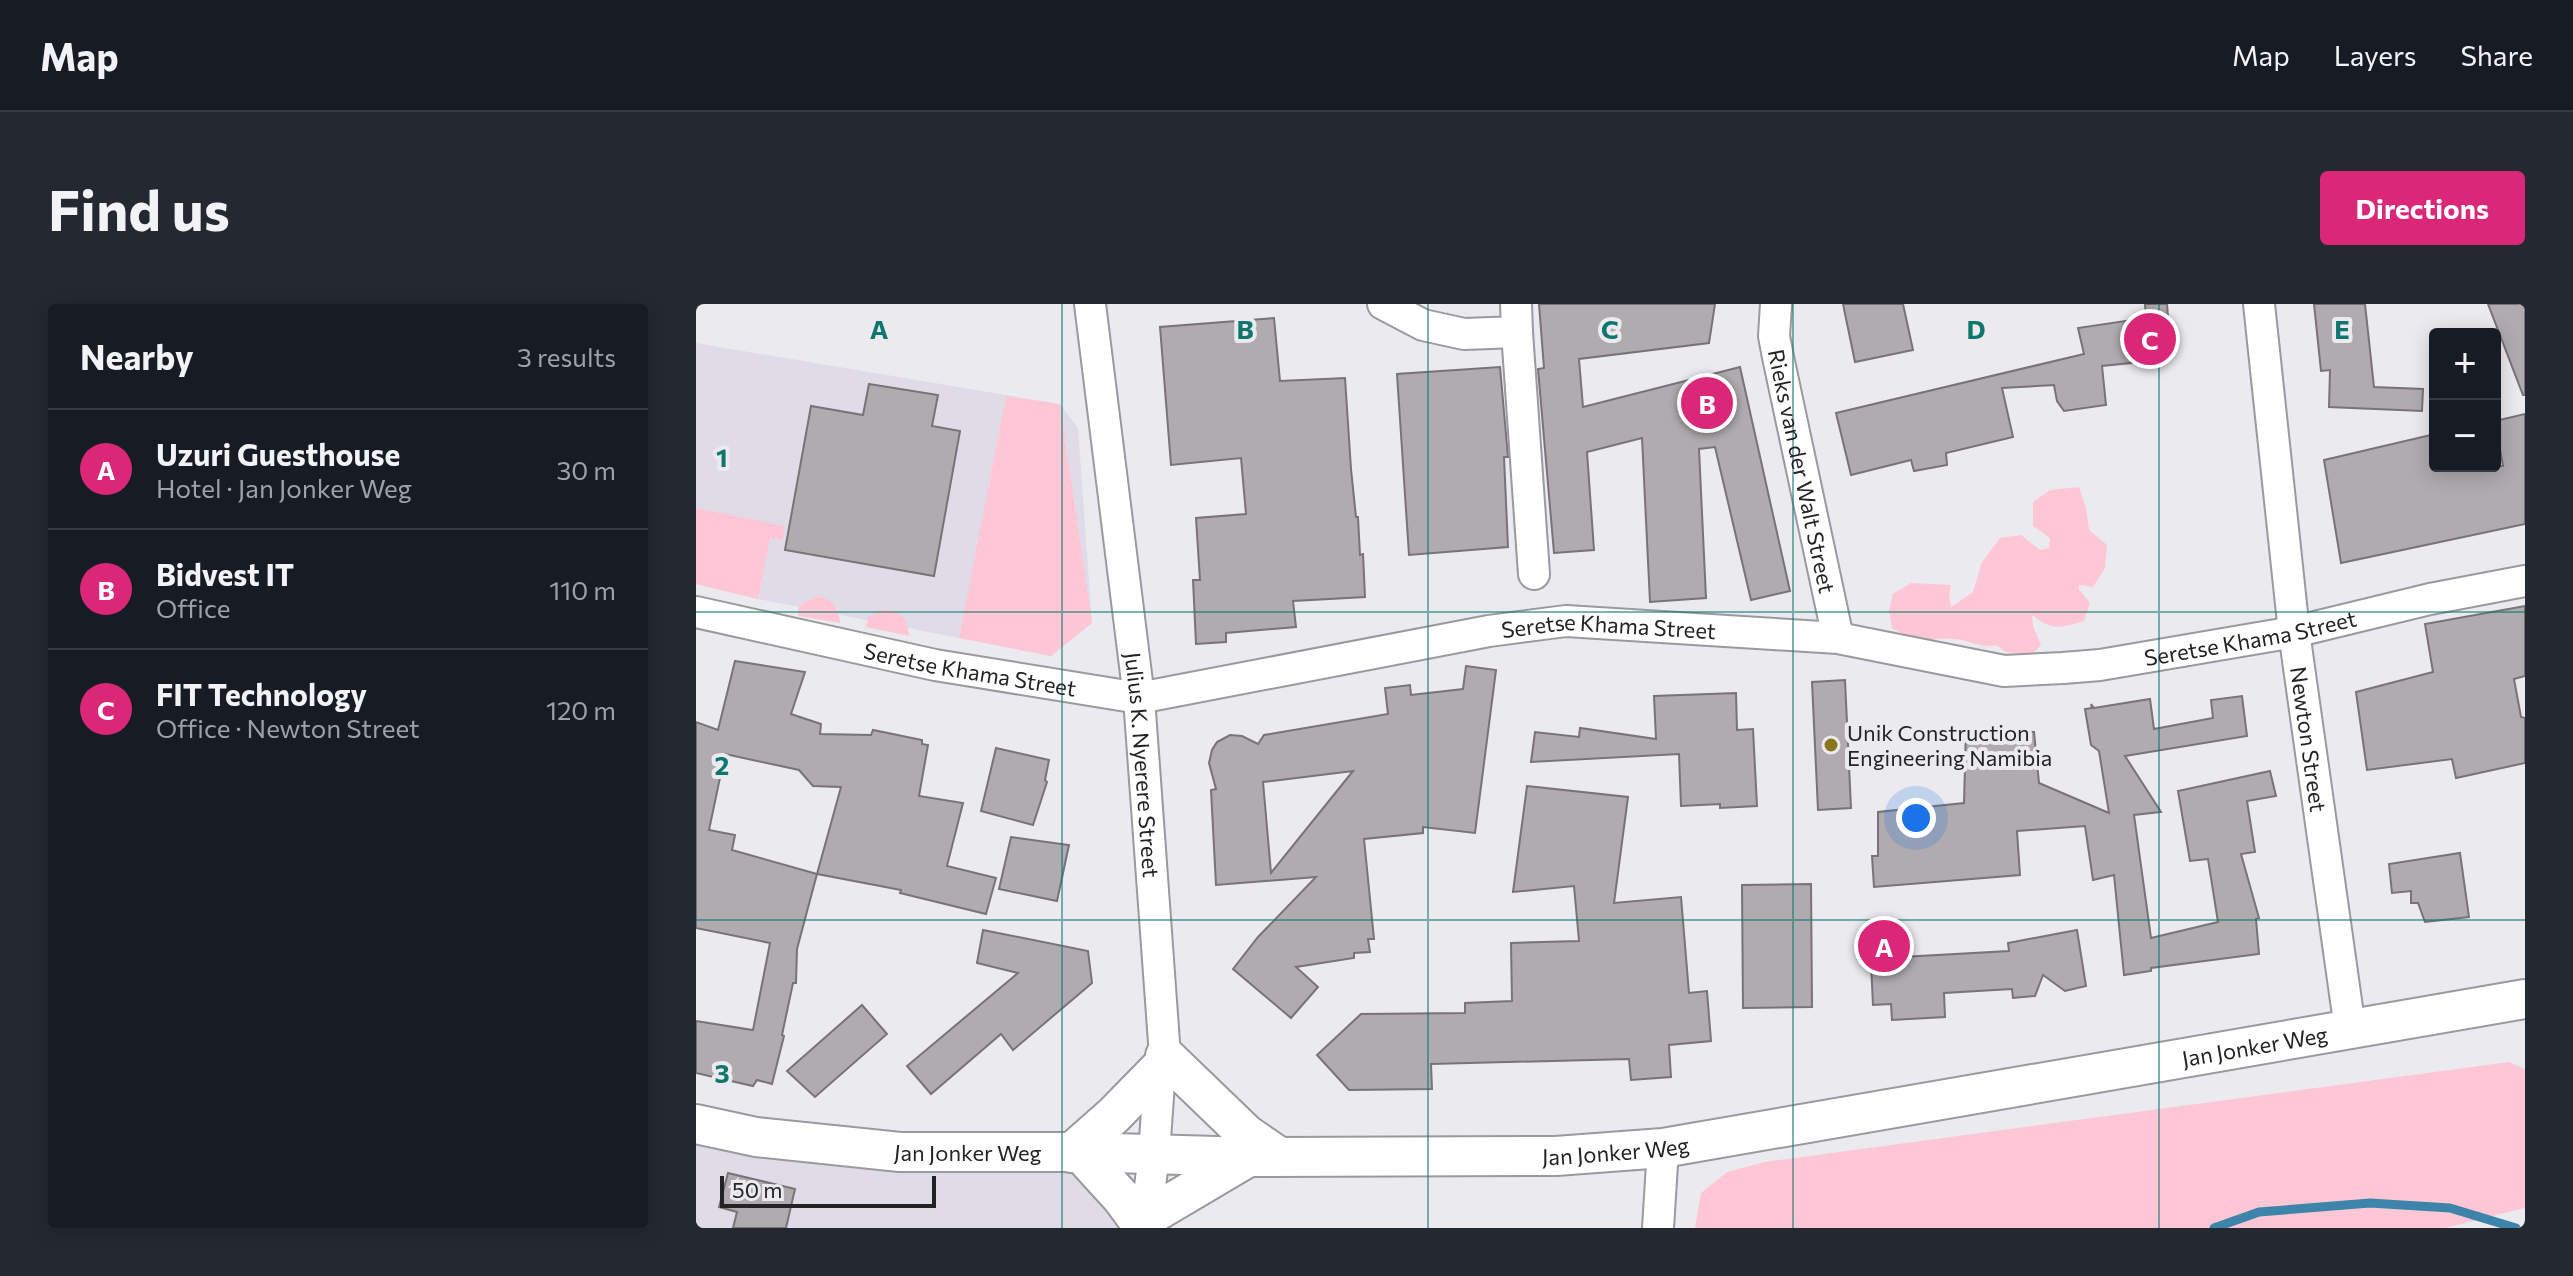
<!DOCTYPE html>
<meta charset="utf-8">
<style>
:root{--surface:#171b24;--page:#242831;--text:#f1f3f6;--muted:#9ea1a6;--line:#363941;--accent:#db2777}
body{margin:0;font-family:Commissioner,sans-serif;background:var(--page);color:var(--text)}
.controls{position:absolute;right:24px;top:24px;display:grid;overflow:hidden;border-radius:8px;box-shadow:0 4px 20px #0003}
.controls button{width:72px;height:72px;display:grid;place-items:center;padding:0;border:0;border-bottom:2px solid var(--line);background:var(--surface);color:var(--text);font:40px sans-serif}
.scale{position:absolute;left:24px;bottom:20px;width:216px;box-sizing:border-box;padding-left:8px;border:4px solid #232224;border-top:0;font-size:22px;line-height:28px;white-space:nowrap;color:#232224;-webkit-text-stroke:6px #ebeaef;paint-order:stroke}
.you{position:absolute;left:1220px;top:514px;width:28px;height:28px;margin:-20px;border:6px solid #fff;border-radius:50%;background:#1a73e8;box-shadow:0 0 0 12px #1a73e833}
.badge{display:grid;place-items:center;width:52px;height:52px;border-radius:50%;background:var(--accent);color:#fff;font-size:26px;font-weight:700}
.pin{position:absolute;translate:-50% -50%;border:4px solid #fff;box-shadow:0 2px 8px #0006}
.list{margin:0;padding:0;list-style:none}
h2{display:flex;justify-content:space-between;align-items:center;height:104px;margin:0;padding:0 32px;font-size:34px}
h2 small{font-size:26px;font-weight:400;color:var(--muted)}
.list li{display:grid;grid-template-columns:52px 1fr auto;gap:24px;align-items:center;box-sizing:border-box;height:120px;padding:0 32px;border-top:2px solid var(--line)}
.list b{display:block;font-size:30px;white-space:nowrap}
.list p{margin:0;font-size:26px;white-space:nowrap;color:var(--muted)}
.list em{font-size:26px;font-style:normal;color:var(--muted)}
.map{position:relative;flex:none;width:1829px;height:924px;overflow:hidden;border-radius:8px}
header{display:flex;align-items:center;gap:48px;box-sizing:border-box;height:112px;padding:0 40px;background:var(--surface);border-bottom:2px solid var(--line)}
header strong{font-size:38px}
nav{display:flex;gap:44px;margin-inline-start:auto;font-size:28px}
.intro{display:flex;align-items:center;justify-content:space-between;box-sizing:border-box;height:192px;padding:0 48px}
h1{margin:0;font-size:56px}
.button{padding:20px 36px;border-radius:8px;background:var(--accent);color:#fff;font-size:28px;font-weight:700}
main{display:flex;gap:48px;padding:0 48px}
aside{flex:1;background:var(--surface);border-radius:8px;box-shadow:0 4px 20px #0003}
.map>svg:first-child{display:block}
.built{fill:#dfdce8}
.green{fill:#ffc7d5}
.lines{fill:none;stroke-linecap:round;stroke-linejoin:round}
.stream{stroke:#3c84a9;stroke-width:9}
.building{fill:#afabae;stroke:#777376;stroke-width:2;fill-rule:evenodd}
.minor-casing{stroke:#9a999e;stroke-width:34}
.major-casing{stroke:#9a999e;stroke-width:42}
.minor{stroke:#fff;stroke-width:30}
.major{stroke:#fff;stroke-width:38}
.grid{fill:none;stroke:#0f766e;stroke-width:2;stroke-opacity:0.55}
.poi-dot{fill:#89771b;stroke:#ebeaef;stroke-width:3}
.labels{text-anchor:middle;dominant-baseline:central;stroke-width:8;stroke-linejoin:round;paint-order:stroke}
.street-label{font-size:22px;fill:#232224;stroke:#ebeaef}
.poi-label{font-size:22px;fill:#232224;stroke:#ebeaef;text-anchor:start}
.grid-label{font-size:26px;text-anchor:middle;font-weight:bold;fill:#0f766e;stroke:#ebeaef;stroke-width:8;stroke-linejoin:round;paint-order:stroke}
</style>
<header>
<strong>Map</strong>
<nav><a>Map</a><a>Layers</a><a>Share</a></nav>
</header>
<div class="intro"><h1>Find us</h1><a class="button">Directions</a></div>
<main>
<aside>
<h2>Nearby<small>3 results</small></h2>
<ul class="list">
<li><span class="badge">A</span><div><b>Uzuri Guesthouse</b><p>Hotel · Jan Jonker Weg</p></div><em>30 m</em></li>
<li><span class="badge">B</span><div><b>Bidvest IT</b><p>Office</p></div><em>110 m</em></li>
<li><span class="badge">C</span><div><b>FIT Technology</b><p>Office · Newton Street</p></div><em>120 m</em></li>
</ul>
</aside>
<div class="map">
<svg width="1829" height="924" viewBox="0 0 1829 924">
<rect width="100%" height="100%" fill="#ebeaef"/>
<!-- built -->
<g class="built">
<polygon points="0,39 364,100 382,124 396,319 355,352 62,295 0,280"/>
<polygon points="0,820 375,849 447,924 0,924"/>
</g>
<!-- green -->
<g class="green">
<polygon points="310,92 364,100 396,319 355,352 263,334"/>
<path d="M1383,183L1390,204L1393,226L1411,241L1409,264L1397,283L1383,281V285L1394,299L1388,317C1364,324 1356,327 1336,311L1337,322L1345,341L1335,351L1310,348L1300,341C1283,345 1272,335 1257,335C1231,334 1219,339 1196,324L1193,306L1197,290L1215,279L1255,281L1253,290L1255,303L1277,288L1286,258L1304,234L1325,231L1344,246L1353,244L1354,234L1337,222V198L1354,186Z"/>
<polygon points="0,204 89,222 87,236 74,235 62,295 0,280"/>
<path d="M122,292C137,295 143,304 144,319L102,312L103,301Z"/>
<path d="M191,305C206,308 212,317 213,332L170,323L172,314L182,307Z"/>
<polygon points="1813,758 1829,765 1829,904 1749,924 999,924 1005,889 1031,868 1069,858"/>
</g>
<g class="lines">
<!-- stream -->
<polyline class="stream" points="1518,924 1563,908 1674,899 1754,904 1820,924"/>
</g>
<!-- building -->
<g class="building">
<polygon points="843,0 1019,0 1013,39 883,55 887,103 1044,63 1094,287 1055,296 1019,143 1003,145 1010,294 954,298 946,134 891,148 898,246 858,249 842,65 848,64"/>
<polygon points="1147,0 1207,0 1217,46 1159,58"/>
<polygon points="1449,0 1471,0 1475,55 1406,62 1410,101 1368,107 1361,97 1358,81 1306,84 1317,133 1250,149 1251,161 1218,167 1215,156 1155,171 1140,109 1388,50 1382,24 1450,14"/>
<polygon points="1618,0 1669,0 1678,83 1727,85 1726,107 1633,103 1634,66 1625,67"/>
<polygon points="1792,0 1829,0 1829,91 1827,91"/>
<polygon points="578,14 584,77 649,74 655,165 660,213 662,213 664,251 667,250 669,293 597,297 600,323 530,329 530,338 500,340 497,276 504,276 500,214 550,210 545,154 475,161 464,23"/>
<polygon points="804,63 812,153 808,153 812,243 713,251 701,70"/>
<polygon points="173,80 242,91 236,122 264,127 238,272 89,246 115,102 167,111"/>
<polygon points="1829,110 1829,220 1645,259 1628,156 1739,130 1739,162 1807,162 1799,117"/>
<polygon points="1829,302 1829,372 1818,375 1825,413 1829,414 1829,459 1760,474 1756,455 1671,466 1660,388 1737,368 1729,320"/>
<path d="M39,357L109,368L95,410L125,420L124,430L175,431L177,426L226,436V440L232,441L223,492L267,499L251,562L300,574L290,610L204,589L205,586L121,570L101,645L100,679H97L86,731L88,732L76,780L61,776L57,782L0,769V717L57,726L74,639L0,624V418L22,426ZM29,450L103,466L117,482L145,483L121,570L36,546L39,531L13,526Z"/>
<path d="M770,362L800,366L779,529L727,523V529L668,535L678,635H672L674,648L658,649V654L600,663L622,683L595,714L537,665L562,633L620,573L520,581L515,486L520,485L513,459L516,446L521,438L534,431L546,432L562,440L568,431L692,410L689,384L714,381L715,391L767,385ZM657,467L575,569L567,478Z"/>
<polygon points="1149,376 1155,504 1122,506 1116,378"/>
<polygon points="1040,389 1041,426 1057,425 1061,502 1024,504 1024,500 985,502 983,450 835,458 839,428 883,433 884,424 960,435 958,392"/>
<polygon points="1546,392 1551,432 1429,452 1465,508 1438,511 1455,634 1522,618 1512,555 1494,557 1482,487 1574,467 1580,492 1551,497 1559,548 1545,550 1563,614 1560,615 1563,650 1455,664 1455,667 1428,671 1418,571 1397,576 1389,522 1321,527 1324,571 1178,583 1176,552 1182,552 1182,508 1268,499 1270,424 1338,428 1343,479 1413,509 1403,447 1395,441 1389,405 1396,404 1395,400 1398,404 1454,395 1458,425 1517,414 1515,396"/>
<polygon points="300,444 353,456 349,476 351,478 337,521 285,507"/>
<polygon points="831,482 932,493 918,599 985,593 993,689 1011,687 1015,737 973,741 975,773 935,776 933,755 735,760 736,785 653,786 621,751 665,710 769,709 769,699 816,697 815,639 883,637 878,582 817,588"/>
<polygon points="315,533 373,541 361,597 303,585"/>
<polygon points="1764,549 1773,613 1729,618 1722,599 1715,599 1715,587 1696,589 1693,560"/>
<polygon points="1115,580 1116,703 1047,704 1046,581"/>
<polygon points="287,626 392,647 396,679 317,746 305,730 235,790 211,762 322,669 281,659"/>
<polygon points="1381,626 1390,682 1369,687 1347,671 1339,692 1317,694 1316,685 1248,689 1249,713 1196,716 1195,700 1177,701 1175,659 1206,656 1206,653 1313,647 1312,639"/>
<polygon points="166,701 191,730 119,793 91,767"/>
<polygon points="32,869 99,885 90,924 37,924 41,908 23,903"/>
</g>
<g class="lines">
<defs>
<g id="minor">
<path id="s1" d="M394,0L443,394L469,752L464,764L458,850L449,924"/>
<polyline points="687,0 727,21 768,30 821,28 820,0"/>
<path id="s2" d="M1080,0L1078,32L1082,53L1142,334"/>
<path id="s3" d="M1563,0L1598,328L1654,725"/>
<polyline points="821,28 838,270"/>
<path id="s4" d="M0,308L239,361L443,394L793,327L870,317L1142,334L1308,367L1367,364L1404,361L1598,328L1734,295L1829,277"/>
<polyline points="962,924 967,844"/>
</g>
<g id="major">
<polyline points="469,752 550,830 582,852"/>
<path id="s5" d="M0,820L60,833L204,848H384L554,853L860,852L967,844L1829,695"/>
<polyline points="384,848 425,893 448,924"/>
<polyline points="375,849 418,811 464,764"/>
<polyline points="451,913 551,854"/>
</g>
</defs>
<!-- minor casing -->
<use href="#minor" class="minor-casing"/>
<!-- major casing -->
<use href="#major" class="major-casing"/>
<!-- minor -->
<use href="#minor" class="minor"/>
<!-- major -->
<use href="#major" class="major"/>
</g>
<!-- grid -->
<path class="grid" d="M366,0V924M732,0V924M1097,0V924M1463,0V924M0,308H1829M0,616H1829"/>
<!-- markers -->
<circle class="poi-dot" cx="1135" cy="441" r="8"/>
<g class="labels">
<!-- street labels -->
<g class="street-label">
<text stroke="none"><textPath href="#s2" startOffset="170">Rieks van der Walt Street</textPath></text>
<text stroke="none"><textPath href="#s4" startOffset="928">Seretse Khama Street</textPath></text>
<text stroke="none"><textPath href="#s4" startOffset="1576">Seretse Khama Street</textPath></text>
<text stroke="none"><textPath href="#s4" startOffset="280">Seretse Khama Street</textPath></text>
<text stroke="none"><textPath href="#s3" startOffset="438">Newton Street</textPath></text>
<text stroke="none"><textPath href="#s1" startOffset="464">Julius K. Nyerere Street</textPath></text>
<text stroke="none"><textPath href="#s5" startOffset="1570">Jan Jonker Weg</textPath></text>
<text stroke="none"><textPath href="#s5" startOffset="922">Jan Jonker Weg</textPath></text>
<text stroke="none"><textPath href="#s5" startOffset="274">Jan Jonker Weg</textPath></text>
</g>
<!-- poi labels -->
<g class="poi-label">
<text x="1151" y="428">Unik Construction<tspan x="1151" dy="25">Engineering Namibia</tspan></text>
</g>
</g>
<g class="grid-label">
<text x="183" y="35">A</text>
<text x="549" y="35">B</text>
<text x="914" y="35">C</text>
<text x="1280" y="35">D</text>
<text x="1646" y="35">E</text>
<text x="26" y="163">1</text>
<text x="26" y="471">2</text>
<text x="26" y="779">3</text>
</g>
</svg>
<div class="controls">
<button>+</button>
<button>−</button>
</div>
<div class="scale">50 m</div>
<div class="you"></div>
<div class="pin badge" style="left:1188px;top:642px">A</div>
<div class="pin badge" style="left:1011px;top:99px">B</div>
<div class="pin badge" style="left:1454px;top:35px">C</div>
</div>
</main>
